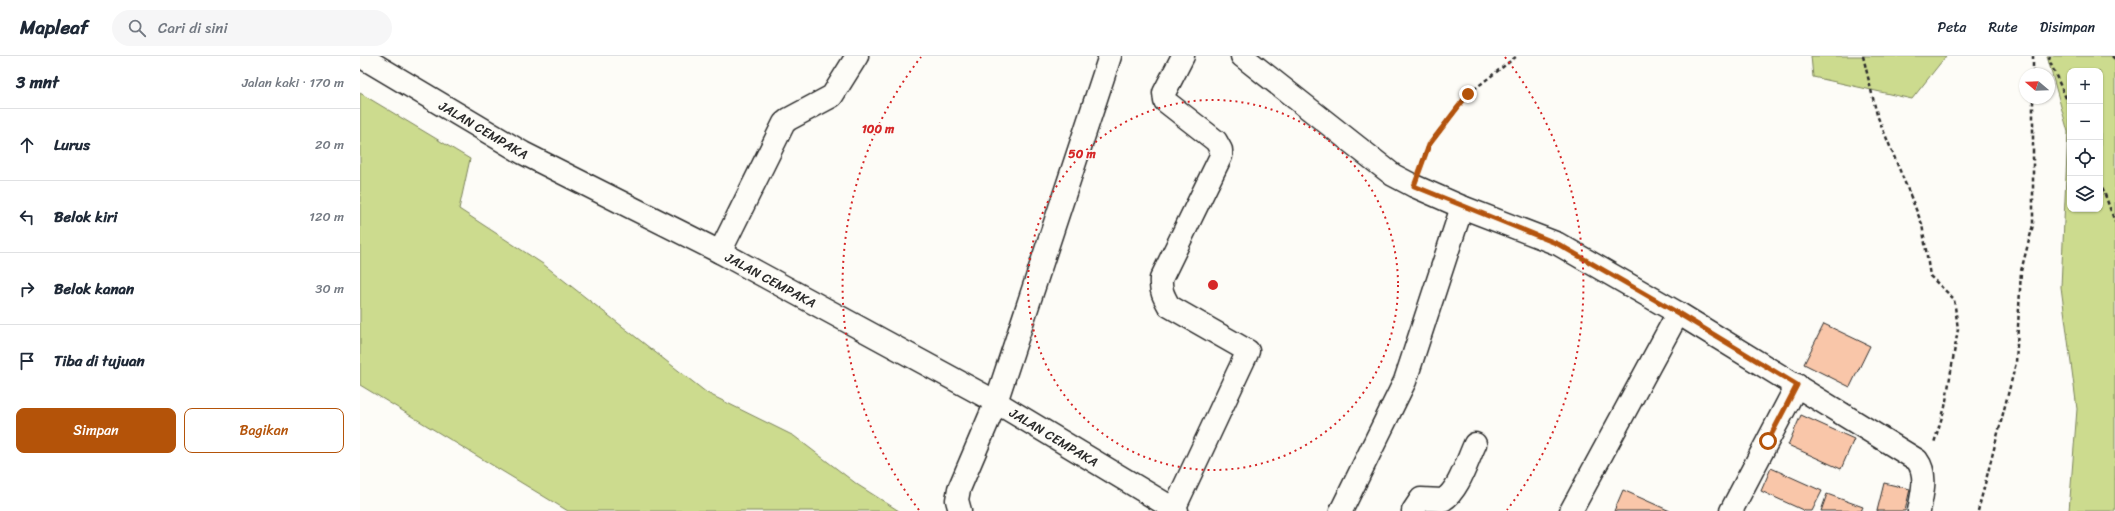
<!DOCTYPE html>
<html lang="id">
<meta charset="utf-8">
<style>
:root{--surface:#fff;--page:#f6f6f7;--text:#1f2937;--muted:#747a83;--line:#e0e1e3;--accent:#b45309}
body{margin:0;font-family:Sriracha,sans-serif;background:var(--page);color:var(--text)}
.controls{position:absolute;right:12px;top:12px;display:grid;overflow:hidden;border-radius:8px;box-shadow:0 1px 3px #0004}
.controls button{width:36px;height:36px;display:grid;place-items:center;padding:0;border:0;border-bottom:1px solid var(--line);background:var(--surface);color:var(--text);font:20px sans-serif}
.compass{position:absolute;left:1659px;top:12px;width:36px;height:36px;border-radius:50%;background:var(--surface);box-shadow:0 1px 3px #0004;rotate:289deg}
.stop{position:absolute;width:12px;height:12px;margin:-9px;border:3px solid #b45309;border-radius:50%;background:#fff}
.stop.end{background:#b45309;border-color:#fff;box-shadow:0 1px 4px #0008}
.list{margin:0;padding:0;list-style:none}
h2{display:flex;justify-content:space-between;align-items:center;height:52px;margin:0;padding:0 16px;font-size:17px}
h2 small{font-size:13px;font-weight:400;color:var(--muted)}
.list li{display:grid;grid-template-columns:26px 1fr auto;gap:12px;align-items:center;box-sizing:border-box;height:72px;padding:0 16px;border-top:1px solid var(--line)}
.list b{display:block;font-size:15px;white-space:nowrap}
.list em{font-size:13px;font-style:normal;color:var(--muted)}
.actions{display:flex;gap:8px;padding:12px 16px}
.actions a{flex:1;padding:9px 0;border:1px solid var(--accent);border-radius:8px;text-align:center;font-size:14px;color:var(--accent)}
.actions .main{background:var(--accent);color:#fff}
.icon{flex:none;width:22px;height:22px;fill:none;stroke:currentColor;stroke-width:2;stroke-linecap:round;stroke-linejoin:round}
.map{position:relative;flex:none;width:1755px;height:455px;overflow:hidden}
header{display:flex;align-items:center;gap:24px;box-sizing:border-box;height:56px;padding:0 20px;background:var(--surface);border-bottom:1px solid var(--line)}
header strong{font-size:19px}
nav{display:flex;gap:22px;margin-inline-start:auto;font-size:14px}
.search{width:280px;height:36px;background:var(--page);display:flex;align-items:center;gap:10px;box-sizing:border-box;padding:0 14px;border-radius:22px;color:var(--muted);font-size:15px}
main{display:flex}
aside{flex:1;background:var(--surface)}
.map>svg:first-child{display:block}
.green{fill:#ccdb8e;stroke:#7c835c;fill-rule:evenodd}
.building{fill:#f9c6a9;stroke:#2b2b2b}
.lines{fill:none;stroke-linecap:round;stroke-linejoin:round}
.minor-casing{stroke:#2b2b2b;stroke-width:25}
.path{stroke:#2b2b2b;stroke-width:2.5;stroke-dasharray:4 3;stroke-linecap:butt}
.minor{stroke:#fdfcf7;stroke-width:22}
.route{stroke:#b45309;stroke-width:5}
.ring{fill:none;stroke:#d62828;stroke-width:2;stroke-dasharray:2 4}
.labels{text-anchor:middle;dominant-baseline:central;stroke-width:3.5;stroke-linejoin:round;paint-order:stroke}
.street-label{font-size:13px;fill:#2b2b2b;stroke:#fdfcf7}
.centre{fill:#d62828;stroke:#fdfcf7;stroke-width:2}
.ring-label{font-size:12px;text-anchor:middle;font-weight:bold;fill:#d62828;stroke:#fdfcf7;stroke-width:3.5;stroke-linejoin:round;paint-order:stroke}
</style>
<header>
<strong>Mapleaf</strong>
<div class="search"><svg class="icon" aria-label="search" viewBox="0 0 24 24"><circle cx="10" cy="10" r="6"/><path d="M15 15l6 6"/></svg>Cari di sini</div>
<nav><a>Peta</a><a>Rute</a><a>Disimpan</a></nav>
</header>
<main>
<aside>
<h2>3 mnt<small>Jalan kaki · 170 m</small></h2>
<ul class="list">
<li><svg class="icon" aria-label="ahead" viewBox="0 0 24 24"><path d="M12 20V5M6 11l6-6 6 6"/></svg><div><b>Lurus</b></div><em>20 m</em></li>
<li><svg class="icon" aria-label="left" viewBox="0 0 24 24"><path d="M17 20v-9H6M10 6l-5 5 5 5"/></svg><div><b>Belok kiri</b></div><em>120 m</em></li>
<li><svg class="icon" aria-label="right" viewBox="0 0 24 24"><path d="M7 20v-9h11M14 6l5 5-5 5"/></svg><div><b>Belok kanan</b></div><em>30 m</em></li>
<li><svg class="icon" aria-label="arrive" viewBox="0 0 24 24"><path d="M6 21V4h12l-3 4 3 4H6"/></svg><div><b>Tiba di tujuan</b></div></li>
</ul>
<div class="actions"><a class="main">Simpan</a><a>Bagikan</a></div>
</aside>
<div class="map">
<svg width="1755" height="455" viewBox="0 0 1755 455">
<rect width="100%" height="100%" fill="#fdfcf7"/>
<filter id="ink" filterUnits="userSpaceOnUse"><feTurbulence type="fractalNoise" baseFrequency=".025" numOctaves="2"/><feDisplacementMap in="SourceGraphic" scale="8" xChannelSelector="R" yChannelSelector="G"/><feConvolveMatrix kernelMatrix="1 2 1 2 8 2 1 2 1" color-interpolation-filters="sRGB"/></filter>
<g filter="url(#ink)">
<!-- green -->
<g class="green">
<polygon points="1451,0 1586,0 1552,43 1453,21"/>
<path d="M1687,0H1755V455H1709L1717,353L1701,231L1708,76ZM1710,15H1740V153H1710Z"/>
<polygon points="0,37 110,103 99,153 183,208 347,337 434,380 498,429 539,455 208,455 0,329"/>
</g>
<!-- building -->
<g class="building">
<polygon points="1464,268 1510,290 1490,331 1444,308"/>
<polygon points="1441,359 1494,383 1481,413 1428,389"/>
<polygon points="1411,412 1462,435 1452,455 1445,455 1401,435"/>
<polygon points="1524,427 1550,433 1545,455 1517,455"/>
<polygon points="1263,434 1310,455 1254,455"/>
<polygon points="1467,438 1503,451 1501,455 1461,455"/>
</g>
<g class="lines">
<defs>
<g id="minor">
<path id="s1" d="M0,0L163,97L360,196L636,346L817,455"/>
<path d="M882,0L1033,119L1054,130L1102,151L1198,188L1318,257L1557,404C1568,419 1562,438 1559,455"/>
<polyline points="360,196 424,67 429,63 472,40 497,0"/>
<path d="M814,453L888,295L809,250C804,241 800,234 801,223L861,100V94L856,85L805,45L804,37L823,0"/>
<polyline points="600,455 597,444 599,433 636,346 750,0"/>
<polyline points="981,455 1045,325 1102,151"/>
<path d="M1053,455L1061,443L1083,444C1099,434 1107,405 1115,388"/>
<polyline points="1211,455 1318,257"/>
<polyline points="1371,455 1437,329"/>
</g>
</defs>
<!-- minor casing -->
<use href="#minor" class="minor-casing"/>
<!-- path -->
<g class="path">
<polyline points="1503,0 1517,59 1562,168 1570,220 1594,243 1598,273 1585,351 1574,387"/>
<polyline points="1690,0 1689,4 1710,51"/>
<polyline points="1752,0 1755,3"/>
<polyline points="1673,18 1673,0"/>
<polyline points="1062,107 1069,89 1108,38 1157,0"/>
<polyline points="1740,125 1755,166"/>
<polyline points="1618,455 1656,307 1661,215 1673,169 1673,42"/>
</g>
<!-- minor -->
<use href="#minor" class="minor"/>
</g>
</g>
<g class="lines" filter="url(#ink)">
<!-- route -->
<polyline class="route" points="1108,38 1069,89 1054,130 1198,188 1318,257 1437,329 1408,385"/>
</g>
<!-- distance rings -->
<g class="ring">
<circle cx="853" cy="229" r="185"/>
<path d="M559 454A370 370 0 0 1 561 1M1145 1A370 370 0 0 1 1147 454"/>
</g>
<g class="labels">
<!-- street labels -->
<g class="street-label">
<text stroke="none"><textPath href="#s1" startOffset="144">JALAN CEMPAKA</textPath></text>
<text stroke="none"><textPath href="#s1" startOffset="468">JALAN CEMPAKA</textPath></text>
<text stroke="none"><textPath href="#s1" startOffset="792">JALAN CEMPAKA</textPath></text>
</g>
</g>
<circle cx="853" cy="229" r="6" class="centre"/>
<g class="ring-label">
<text x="518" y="77">100 m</text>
<text x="722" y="102">50 m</text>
</g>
</svg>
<div class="controls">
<button>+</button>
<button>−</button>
<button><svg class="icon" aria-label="locate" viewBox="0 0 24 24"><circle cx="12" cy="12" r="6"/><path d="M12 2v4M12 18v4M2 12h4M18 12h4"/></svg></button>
<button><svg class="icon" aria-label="layers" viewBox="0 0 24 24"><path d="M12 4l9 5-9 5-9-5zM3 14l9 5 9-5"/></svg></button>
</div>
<svg class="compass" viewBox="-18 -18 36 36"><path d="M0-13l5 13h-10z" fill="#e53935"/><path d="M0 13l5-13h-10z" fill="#747a83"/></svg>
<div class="stop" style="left:1408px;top:385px"></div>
<div class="stop end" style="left:1108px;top:38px"></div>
</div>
</main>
